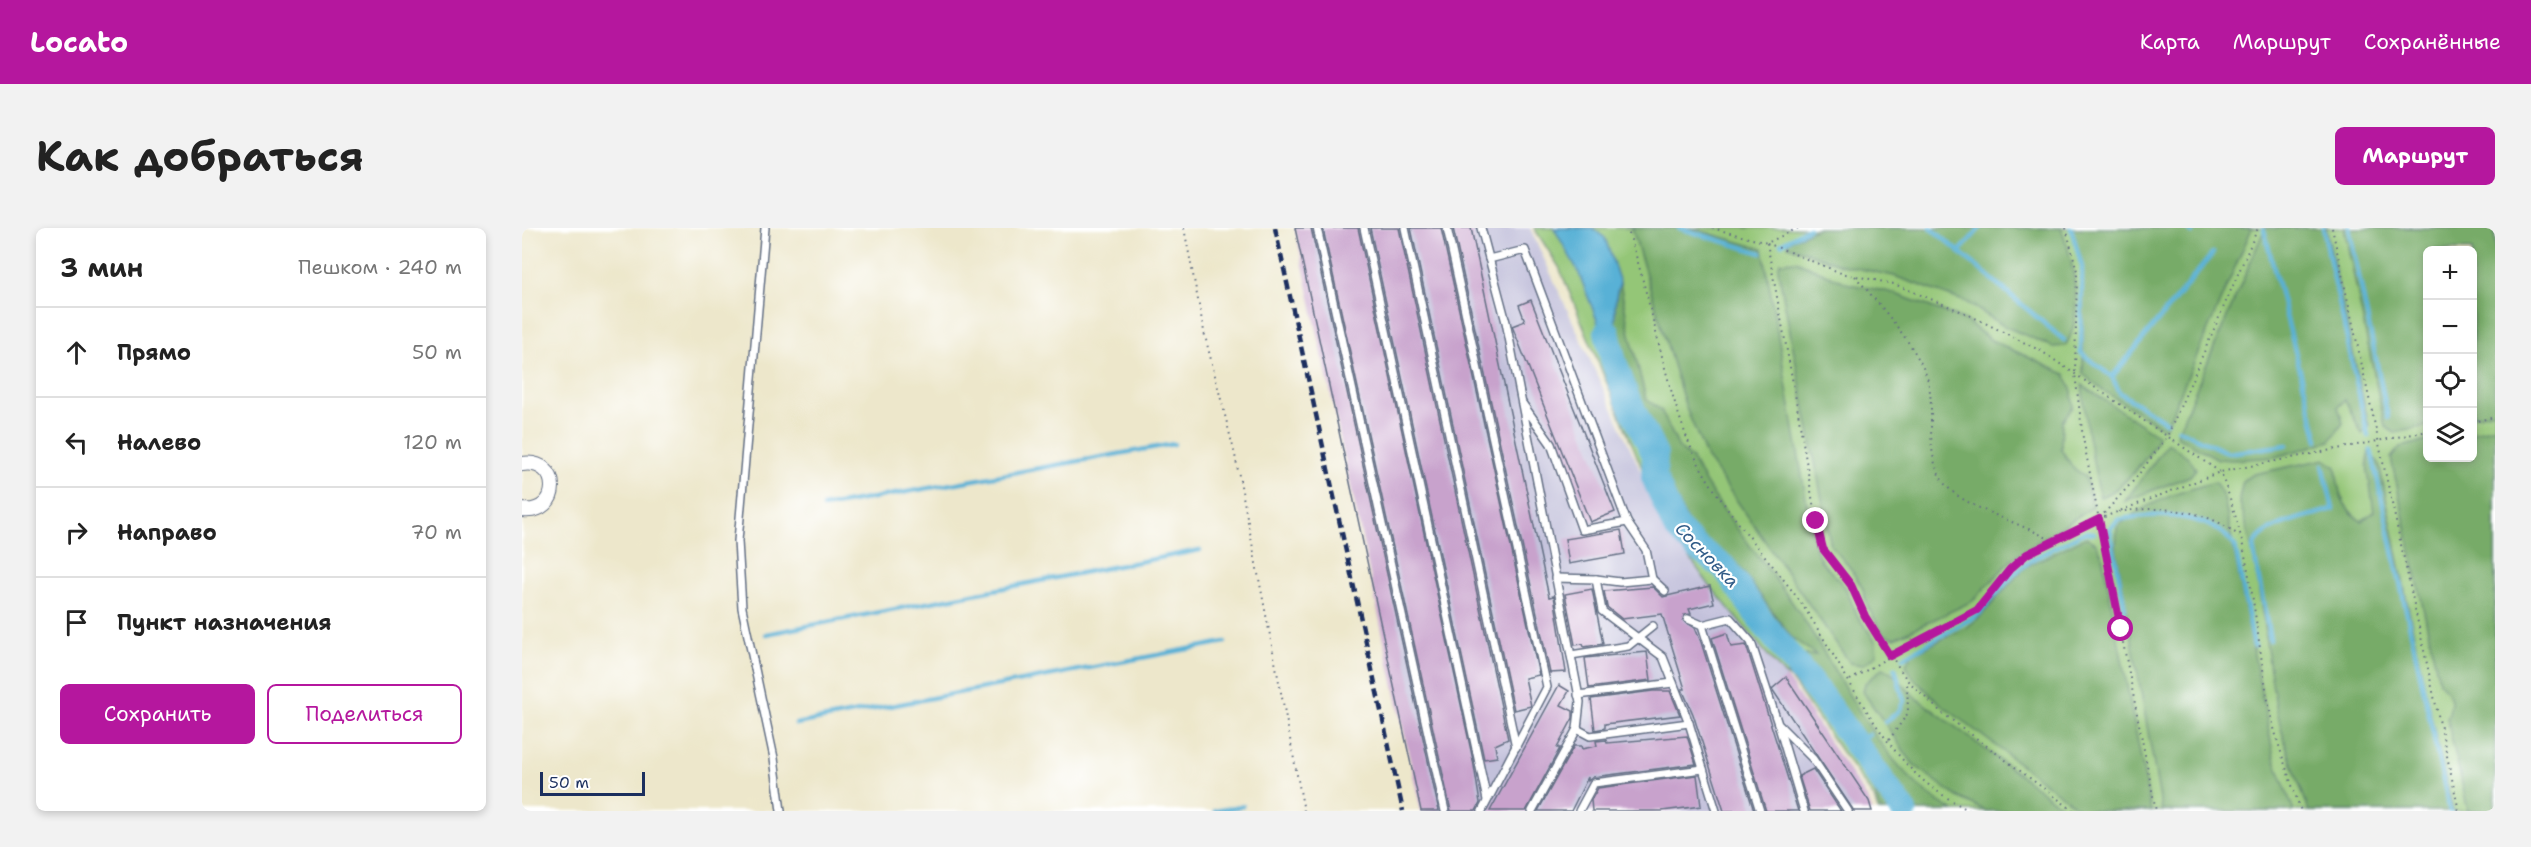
<!DOCTYPE html>
<html lang="ru">
<meta charset="utf-8">
<style>
:root{--surface:#fff;--page:#f2f2f2;--text:#222;--muted:#767676;--line:#e0e0e0;--accent:#b5179e}
body{margin:0;font-family:"Shantell Sans",sans-serif;background:var(--page);color:var(--text)}
.controls{position:absolute;right:18px;top:18px;display:grid;overflow:hidden;border-radius:9px;box-shadow:0 3px 9px #0003}
.controls button{width:54px;height:54px;display:grid;place-items:center;padding:0;border:0;border-bottom:2px solid var(--line);background:var(--surface);color:var(--text);font:30px sans-serif}
.scale{position:absolute;left:18px;bottom:15px;width:105px;box-sizing:border-box;padding-left:6px;border:3px solid #1b2f5e;border-top:0;font-size:16px;line-height:21px;white-space:nowrap;color:#1b2f5e;-webkit-text-stroke:4px #fff;paint-order:stroke}
.stop{position:absolute;width:18px;height:18px;margin:-14px;border:4px solid #b5179e;border-radius:50%;background:#fff}
.stop.end{background:#b5179e;border-color:#fff;box-shadow:0 2px 6px #0008}
.list{margin:0;padding:0;list-style:none}
h2{display:flex;justify-content:space-between;align-items:center;height:78px;margin:0;padding:0 24px;font-size:26px}
h2 small{font-size:20px;font-weight:400;color:var(--muted)}
.list li{display:grid;grid-template-columns:39px 1fr auto;gap:18px;align-items:center;box-sizing:border-box;height:90px;padding:0 24px;border-top:2px solid var(--line)}
.list b{display:block;font-size:22px;white-space:nowrap}
.list em{font-size:20px;font-style:normal;color:var(--muted)}
.actions{display:flex;gap:12px;padding:18px 24px}
.actions a{flex:1;padding:14px 0;border:2px solid var(--accent);border-radius:9px;text-align:center;font-size:21px;color:var(--accent)}
.actions .main{background:var(--accent);color:#fff}
.icon{flex:none;width:33px;height:33px;fill:none;stroke:currentColor;stroke-width:2;stroke-linecap:round;stroke-linejoin:round}
.map{position:relative;flex:none;width:1973px;height:583px;overflow:hidden;border-radius:9px}
header{display:flex;align-items:center;gap:36px;box-sizing:border-box;height:84px;padding:0 30px;background:var(--accent);color:#fff}
header strong{font-size:28px}
nav{display:flex;gap:33px;margin-inline-start:auto;font-size:21px}
.intro{display:flex;align-items:center;justify-content:space-between;box-sizing:border-box;height:144px;padding:0 36px}
h1{margin:0;font-size:42px}
.button{padding:15px 27px;border-radius:9px;background:var(--accent);color:#fff;font-size:21px;font-weight:700}
main{display:flex;gap:36px;padding:0 36px}
aside{flex:1;background:var(--surface);border-radius:9px;box-shadow:0 3px 9px #0003}
.map>svg:first-child{display:block}
.industrial{fill:#c3c1db}
.green{fill:#94c677;stroke:#587a6a;stroke-width:1.5;fill-rule:evenodd}
.forest{fill:#77ab68;stroke:#496d63;stroke-width:1.5}
.water{fill:#59b1d6;stroke:#3a709a;stroke-width:1.5}
.lines{fill:none;stroke-linecap:round;stroke-linejoin:round}
.stream{stroke:#59b1d6;stroke-width:4.5}
.river{stroke:#59b1d6;stroke-width:26}
.building{fill:#c8a2cc}
.lane-casing{stroke:#646f84;stroke-width:10}
.street-casing{stroke:#646f84;stroke-width:16}
.path{stroke:#646f84;stroke-width:2;stroke-dasharray:1.5 4.5;stroke-linecap:butt}
.lane{stroke:#fff;stroke-width:7}
.street{stroke:#fff;stroke-width:14}
.rail{stroke:#1b2f5e;stroke-width:4.5;stroke-dasharray:9 4.5;stroke-linecap:butt}
.route{stroke:#b5179e;stroke-width:8}
.labels{text-anchor:middle;dominant-baseline:central;stroke-width:4.5;stroke-linejoin:round;paint-order:stroke}
.water-label{font-size:18px;font-style:italic;fill:#315c88;stroke:#fff}
</style>
<header>
<strong>Locato</strong>
<nav><a>Карта</a><a>Маршрут</a><a>Сохранённые</a></nav>
</header>
<div class="intro"><h1>Как добраться</h1><a class="button">Маршрут</a></div>
<main>
<aside>
<h2>3 мин<small>Пешком · 240 m</small></h2>
<ul class="list">
<li><svg class="icon" aria-label="ahead" viewBox="0 0 24 24"><path d="M12 20V5M6 11l6-6 6 6"/></svg><div><b>Прямо</b></div><em>50 m</em></li>
<li><svg class="icon" aria-label="left" viewBox="0 0 24 24"><path d="M17 20v-9H6M10 6l-5 5 5 5"/></svg><div><b>Налево</b></div><em>120 m</em></li>
<li><svg class="icon" aria-label="right" viewBox="0 0 24 24"><path d="M7 20v-9h11M14 6l5 5-5 5"/></svg><div><b>Направо</b></div><em>70 m</em></li>
<li><svg class="icon" aria-label="arrive" viewBox="0 0 24 24"><path d="M6 21V4h12l-3 4 3 4H6"/></svg><div><b>Пункт назначения</b></div></li>
</ul>
<div class="actions"><a class="main">Сохранить</a><a>Поделиться</a></div>
</aside>
<div class="map">
<svg width="1973" height="583" viewBox="0 0 1973 583">
<rect width="100%" height="100%" fill="#fff"/>
<filter id="ink" filterUnits="userSpaceOnUse"><feTurbulence type="fractalNoise" baseFrequency=".0167" numOctaves="2"/><feDisplacementMap in="SourceGraphic" scale="12" xChannelSelector="R" yChannelSelector="G"/><feConvolveMatrix kernelMatrix="1 2 1 2 8 2 1 2 1" color-interpolation-filters="sRGB"/></filter>
<filter id="wash" filterUnits="userSpaceOnUse"><feTurbulence type="fractalNoise" baseFrequency=".008" numOctaves="4" result="noise"/><feDisplacementMap in="SourceGraphic" scale="24" xChannelSelector="R" yChannelSelector="G"/><feGaussianBlur stdDeviation="1.35" result="paint"/><feColorMatrix in="noise" values="0 0 0 0 0 0 0 0 0 0 0 0 0 0 0 0 0 1.4 0 .05"/><feComposite in="paint" operator="in"/></filter>
<g filter="url(#wash)">
<rect width="100%" height="100%" fill="#ede7cb"/>
<!-- industrial -->
<polygon class="industrial" points="773,0 1008,0 1143,296 1188,358 1264,449 1347,573 1350,583 899,583"/>
<!-- green -->
<path class="green" d="M1012,0H1032L1042,15L1045,0H1973V583H1356L1352,570L1265,446L1264,449L1188,358L1143,296L1037,39ZM1906,22H1950V230H1906Z"/>
<!-- forest -->
<g class="forest">
<polygon points="1110,0 1169,0 1241,21 1292,317 1299,333 1323,359 1336,389 1354,414 1355,427 1340,437 1328,435 1185,230 1164,180"/>
<path d="M1295,0H1539C1551,30 1563,90 1543,118L1531,119L1482,98L1444,74L1372,48L1320,37L1266,18L1267,13Z"/>
<polygon points="1550,0 1730,0 1643,201 1580,162 1561,146 1561,38"/>
<polygon points="1743,0 1804,0 1847,198 1840,206 1823,172 1816,179 1821,195 1808,213 1754,229 1710,232 1696,231 1654,208"/>
<polygon points="1822,0 1973,0 1973,183 1951,188 1950,22 1906,22 1905,198 1873,205 1863,199"/>
<polygon points="1274,33 1327,56 1368,64 1441,91 1469,112 1543,146 1550,163 1551,179 1540,193 1539,221 1551,240 1563,248 1571,279 1491,330 1451,373 1373,410 1361,406 1346,379 1340,359 1326,337 1309,318 1256,41 1258,34"/>
<path d="M1098,55L1107,102L1124,171L1139,182L1157,220L1170,231C1198,284 1240,330 1274,380C1320,446 1358,544 1432,583H1359L1352,563L1264,437L1273,427H1294L1269,409L1212,332L1169,302L1092,136C1098,107 1087,81 1098,55Z"/>
<path d="M1560,157L1636,208C1631,226 1596,266 1578,269L1566,208Z"/>
<path d="M1973,199V583H1946L1925,490C1932,473 1930,467 1917,454L1869,230L1878,219L1905,213L1906,230H1950L1951,204Z"/>
<polygon points="1646,215 1666,229 1674,241 1668,248 1603,273"/>
<path d="M1847,224L1857,235L1904,466L1931,583H1787C1775,550 1762,517 1755,483C1741,413 1739,340 1717,272L1721,252L1732,246L1803,231L1814,239C1816,262 1819,279 1839,293L1852,284L1845,237Z"/>
<path d="M1693,254L1702,270L1752,530L1772,583H1640L1594,322L1595,299C1621,275 1660,263 1693,254Z"/>
<polygon points="1564,309 1574,315 1580,327 1629,583 1560,583 1421,478 1391,450 1384,437 1390,426 1445,399 1458,389 1503,339"/>
<polygon points="1361,440 1369,444 1392,468 1546,583 1464,583 1434,568 1391,536 1341,464 1343,455"/>
</g>
<!-- water -->
<path class="water" d="M1032,0H1070L1083,10L1098,55C1087,81 1098,107 1092,136L1056,43Z"/>
<g class="lines">
<!-- stream -->
<g class="stream">
<polyline points="1157,0 1239,25"/>
<polyline points="1409,0 1542,112"/>
<polyline points="1549,0 1560,39 1559,125 1590,149 1598,165 1644,194"/>
<polyline points="1665,0 1670,5"/>
<polyline points="1801,0 1846,208"/>
<polyline points="1827,0 1866,190"/>
<polyline points="1742,2 1796,212"/>
<polyline points="1259,16 1287,0"/>
<polyline points="1437,24 1458,0"/>
<polyline points="1590,149 1691,25"/>
<polyline points="1656,201 1706,225 1765,217"/>
<polyline points="1849,222 1928,583"/>
<polyline points="301,279 652,216"/>
<path d="M1603,381L1588,301L1596,292C1632,284 1689,284 1713,318L1732,418"/>
<polyline points="244,406 678,322"/>
<path d="M1748,412L1731,319C1740,295 1788,289 1811,281L1801,237"/>
<polyline points="1381,430 1457,386 1493,345 1511,331 1563,304 1572,305"/>
<polyline points="1363,494 1377,483 1382,473 1373,440"/>
<polyline points="274,496 703,414"/>
<polyline points="1333,515 1347,506"/>
<polyline points="693,583 721,578"/>
</g>
<!-- river -->
<polyline class="river" points="1085,104 1091,131 1104,168 1133,227 1132,249 1153,298 1175,320 1203,340 1238,391 1299,468 1382,583"/>
</g>
<g id="blocks">
<!-- building -->
<g class="building">
<polygon points="773,0 789,0 917,583 899,583"/>
<polygon points="808,0 836,0 951,532 958,575 954,583 929,583 801,1"/>
<polygon points="848,0 877,0 986,511 973,517 975,529 962,531"/>
<polygon points="889,0 919,0 1017,447 1003,450 1009,478 992,482"/>
<polygon points="931,0 949,0 1027,369 1032,368 1044,444 1028,445"/>
<polygon points="1009,72 1093,284 1068,294 992,103 990,98 1003,93 997,77"/>
<polygon points="1099,302 1103,326 1047,336 1043,311"/>
<polygon points="1188,358 1192,375 1167,381 1169,386 1162,387 1161,392 1173,400 1179,414 1232,583 1202,583 1171,486 1160,461 1163,461 1140,386 1100,391 1085,379 1082,363 1131,359 1141,369"/>
<polygon points="1070,361 1081,416 1062,419 1061,416 1053,417 1043,366"/>
<polygon points="1205,405 1209,419 1224,417 1276,583 1244,583 1190,410"/>
<polygon points="1125,424 1129,452 1067,460 1063,430"/>
<polygon points="1264,449 1347,573 1350,583 1332,583 1250,461"/>
<polygon points="1037,457 1047,463 1039,477 1051,483 1051,490 1035,520 1038,520 1004,583 968,583"/>
<polygon points="1131,463 1148,463 1158,487 1083,496 1083,500 1073,502 1069,471"/>
<polygon points="1165,508 1174,536 1071,549 1066,553 1066,549 1049,583 1016,583 1052,518 1059,518 1060,521 1075,518 1074,513 1084,512 1085,515"/>
<polygon points="1291,541 1319,583 1288,583 1277,548"/>
<polygon points="1175,547 1179,578 1140,583 1070,583 1069,572 1076,560"/>
</g>
</g>
</g>
<g filter="url(#ink)">
<use href="#blocks" fill-opacity="0" stroke="#646f84" stroke-width="1.5"/>
<g class="lines">
<defs>
<g id="lane">
<polyline points="243,0 216,313 220,380 252,530 259,583"/>
<polyline points="795,0 923,583"/>
<polyline points="842,0 965,572"/>
<polyline points="883,0 994,519"/>
<polyline points="925,0 1025,459 960,583"/>
<polyline points="959,0 984,94 1058,474 1055,501 1010,583"/>
<polyline points="967,31 1003,22 1105,294 1124,322 1130,351 1098,354 1074,351"/>
<polyline points="1000,175 1029,216 1060,302 1105,294"/>
<polyline points="1033,350 1074,351 1080,383 1141,429 1167,495 1194,583"/>
<polyline points="1130,351 1143,363"/>
<polyline points="1166,391 1180,397 1238,583"/>
<polyline points="1180,397 1208,390 1229,414 1256,496 1291,531 1326,583"/>
<polyline points="1049,427 1106,418 1131,398"/>
<polyline points="1056,467 1151,455"/>
<polyline points="1257,499 1282,583"/>
<polyline points="1055,501 1068,508 1167,495"/>
<polyline points="1057,583 1072,555 1181,541"/>
</g>
<path id="street" d="M0,236C40,230 40,287 0,282"/>
</defs>
<!-- lane casing -->
<use href="#lane" class="lane-casing"/>
<!-- street casing -->
<use href="#street" class="street-casing"/>
<!-- path -->
<g class="path">
<polyline points="662,0 683,108 713,227 782,583"/>
<path d="M1105,0C1129,69 1139,142 1165,210C1188,271 1244,324 1281,378C1316,430 1348,500 1392,544C1409,561 1428,572 1448,583"/>
<polyline points="1190,0 1245,15 1276,0"/>
<polyline points="1544,0 1555,43 1553,146 1561,210 1634,583"/>
<polyline points="1810,0 1937,583"/>
<path d="M1245,15L1319,45L1372,56L1443,85L1519,123L1698,244C1729,317 1733,400 1747,478C1754,514 1767,548 1779,583"/>
<polyline points="1245,15 1273,166 1294,293 1301,321 1329,357 1343,388 1385,452 1419,484 1552,583"/>
<path d="M1333,48C1355,74 1397,120 1406,153C1414,185 1401,225 1422,255C1440,280 1502,295 1530,313"/>
<polyline points="1950,194 1973,189"/>
<path d="M1597,284C1637,277 1686,281 1717,308"/>
<polyline points="1578,290 1613,251 1645,209 1736,0"/>
<polyline points="1328,452 1401,409 1455,382 1488,341 1505,326 1577,291 1698,244 1906,203"/>
<polyline points="1367,512 1386,485 1385,452"/>
</g>
<!-- lane -->
<use href="#lane" class="lane"/>
<!-- street -->
<use href="#street" class="street"/>
<!-- rail -->
<polyline class="rail" points="753,0 881,583"/>
</g>
</g>
<g class="lines" filter="url(#ink)">
<!-- route -->
<polyline class="route" points="1294,293 1301,321 1329,357 1343,388 1368,428 1455,382 1488,341 1505,326 1577,291 1599,401"/>
</g>
<g class="labels">
<!-- water labels -->
<g class="water-label">
<text transform="translate(1185 327) rotate(46)">Сосновка</text>
</g>
</g>
</svg>
<div class="controls">
<button>+</button>
<button>−</button>
<button><svg class="icon" aria-label="locate" viewBox="0 0 24 24"><circle cx="12" cy="12" r="6"/><path d="M12 2v4M12 18v4M2 12h4M18 12h4"/></svg></button>
<button><svg class="icon" aria-label="layers" viewBox="0 0 24 24"><path d="M12 4l9 5-9 5-9-5zM3 14l9 5 9-5"/></svg></button>
</div>
<div class="scale">50 m</div>
<div class="stop" style="left:1599px;top:401px"></div>
<div class="stop end" style="left:1294px;top:293px"></div>
</div>
</main>
